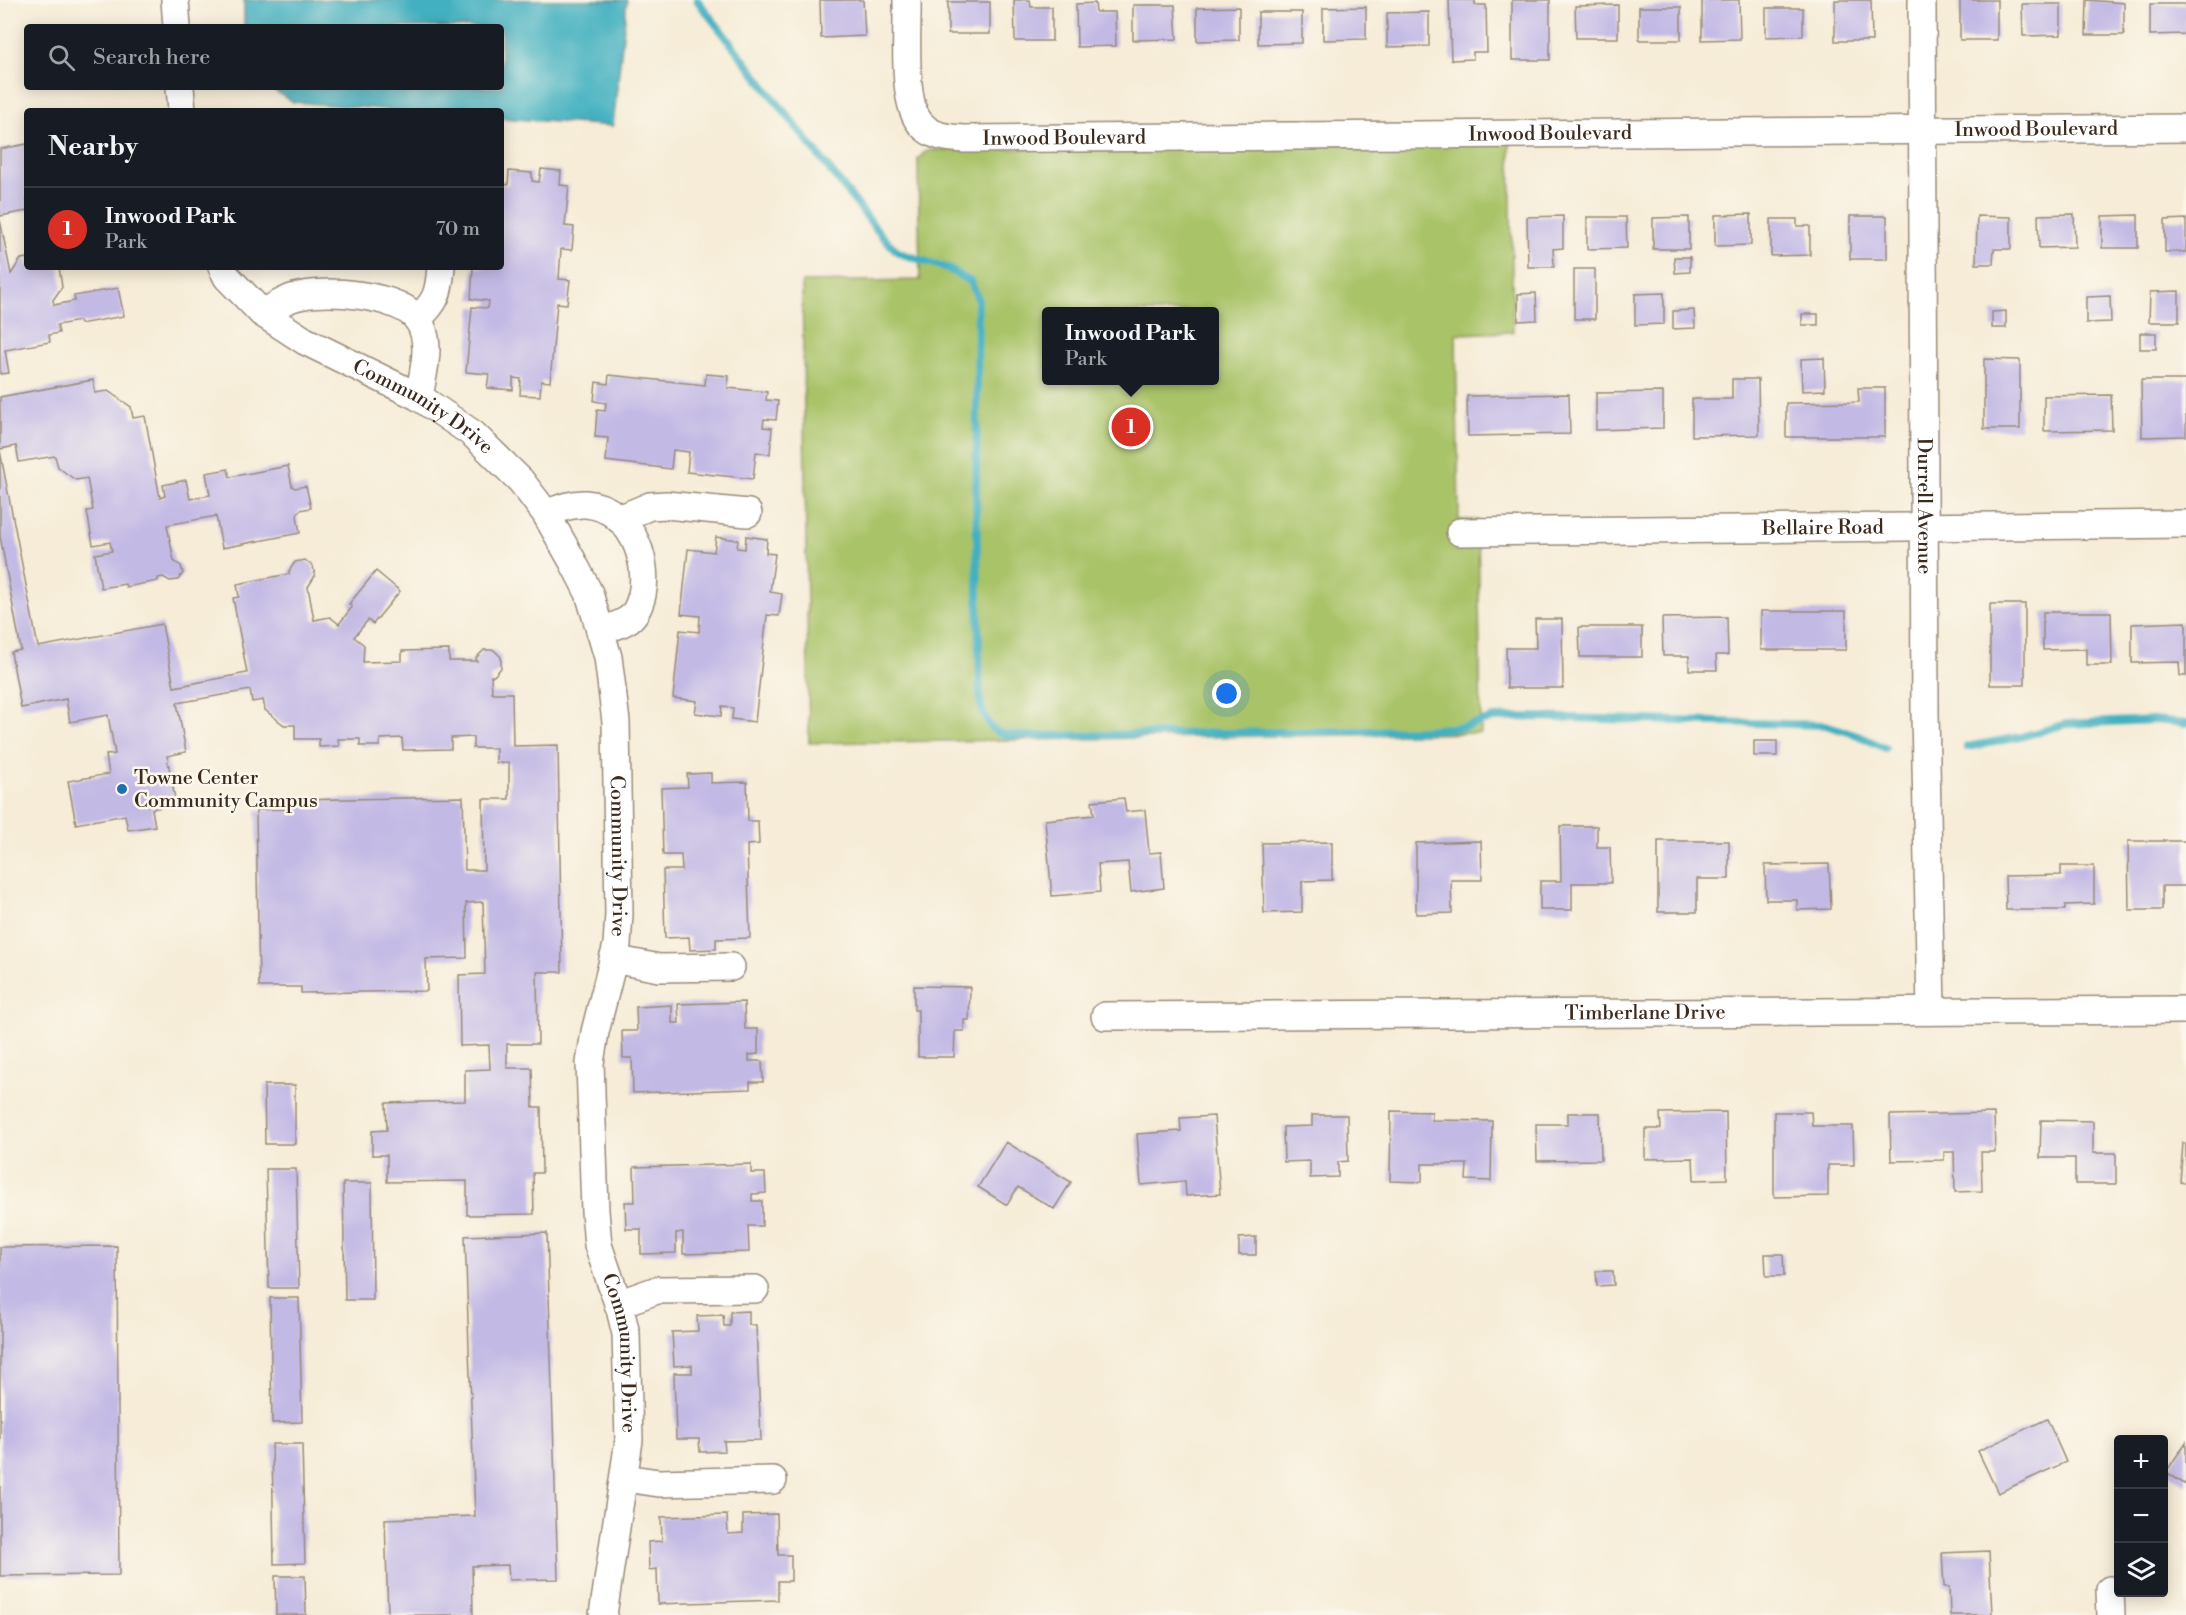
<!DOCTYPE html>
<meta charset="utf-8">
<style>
:root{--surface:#171b24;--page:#20242c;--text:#f1f3f6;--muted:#9ea1a6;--line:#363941;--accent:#d93025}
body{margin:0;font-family:"Libre Bodoni",serif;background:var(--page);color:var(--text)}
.controls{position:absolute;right:18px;bottom:18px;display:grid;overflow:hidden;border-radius:6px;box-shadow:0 3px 15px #0003}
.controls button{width:54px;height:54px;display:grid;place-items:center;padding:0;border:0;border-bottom:2px solid var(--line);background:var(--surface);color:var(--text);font:30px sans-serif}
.you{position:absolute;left:1227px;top:694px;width:21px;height:21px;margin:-15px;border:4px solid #fff;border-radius:50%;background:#1a73e8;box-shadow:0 0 0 9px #1a73e833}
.badge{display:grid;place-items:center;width:39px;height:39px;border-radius:50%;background:var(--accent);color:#fff;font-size:20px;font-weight:700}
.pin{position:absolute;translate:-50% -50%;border:3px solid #fff;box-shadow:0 2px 6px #0006}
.popup{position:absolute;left:1042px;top:307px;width:177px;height:78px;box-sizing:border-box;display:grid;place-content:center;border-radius:6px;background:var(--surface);filter:drop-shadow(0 2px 4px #0005);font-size:20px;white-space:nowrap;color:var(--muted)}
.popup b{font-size:22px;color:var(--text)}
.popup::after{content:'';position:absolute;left:50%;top:100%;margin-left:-12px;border:12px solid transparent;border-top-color:var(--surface)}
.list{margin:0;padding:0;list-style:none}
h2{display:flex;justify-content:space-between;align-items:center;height:78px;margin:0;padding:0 24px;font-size:26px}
h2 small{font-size:20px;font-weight:400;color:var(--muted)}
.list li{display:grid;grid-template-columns:39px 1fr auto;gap:18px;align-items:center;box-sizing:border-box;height:84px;padding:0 24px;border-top:2px solid var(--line)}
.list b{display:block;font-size:22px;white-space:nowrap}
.list p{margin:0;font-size:20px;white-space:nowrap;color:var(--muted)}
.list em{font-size:20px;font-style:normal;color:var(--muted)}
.icon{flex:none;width:33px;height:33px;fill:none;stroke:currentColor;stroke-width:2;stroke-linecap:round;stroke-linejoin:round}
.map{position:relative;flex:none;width:2186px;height:1615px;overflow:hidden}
.search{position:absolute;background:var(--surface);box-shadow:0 3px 15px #0003;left:24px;top:24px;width:480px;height:66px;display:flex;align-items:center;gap:15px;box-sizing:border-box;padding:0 21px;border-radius:6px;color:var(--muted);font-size:22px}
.panel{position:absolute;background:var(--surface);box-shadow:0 3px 15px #0003;left:24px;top:108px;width:480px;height:162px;border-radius:6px}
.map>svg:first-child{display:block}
.green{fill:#a9c368;stroke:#727643;stroke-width:1.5;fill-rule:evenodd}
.water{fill:#43b0c0;stroke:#3f6d6f;stroke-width:1.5}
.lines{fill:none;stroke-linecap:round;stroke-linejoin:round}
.stream{stroke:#43b0c0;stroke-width:8}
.building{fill:#c3b9e5}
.minor-casing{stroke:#988b7a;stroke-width:30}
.minor{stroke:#fff;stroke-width:27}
.poi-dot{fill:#1f6fb2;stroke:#fbf7ec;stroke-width:2}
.labels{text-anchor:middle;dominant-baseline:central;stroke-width:5;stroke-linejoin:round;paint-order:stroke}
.street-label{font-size:20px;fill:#3b2a1e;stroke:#fbf7ec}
.poi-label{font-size:20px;fill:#3b2a1e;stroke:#fbf7ec;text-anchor:start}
</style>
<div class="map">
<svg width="2186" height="1615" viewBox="0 0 2186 1615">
<rect width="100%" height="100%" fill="#fbf7ec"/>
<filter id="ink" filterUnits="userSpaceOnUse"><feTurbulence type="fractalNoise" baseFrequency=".0167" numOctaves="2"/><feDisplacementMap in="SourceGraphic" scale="12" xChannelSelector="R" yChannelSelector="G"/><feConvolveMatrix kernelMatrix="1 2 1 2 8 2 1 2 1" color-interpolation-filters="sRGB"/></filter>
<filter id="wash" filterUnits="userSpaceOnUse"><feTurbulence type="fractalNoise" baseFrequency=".008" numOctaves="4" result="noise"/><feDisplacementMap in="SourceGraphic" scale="24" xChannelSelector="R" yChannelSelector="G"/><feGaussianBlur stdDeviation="1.35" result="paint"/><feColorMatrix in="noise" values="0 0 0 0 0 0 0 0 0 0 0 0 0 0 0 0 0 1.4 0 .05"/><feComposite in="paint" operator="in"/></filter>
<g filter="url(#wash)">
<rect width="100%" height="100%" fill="#f6ecd7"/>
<!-- green -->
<path class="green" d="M1510,141L1513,332L1456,334L1459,520H1478L1481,733L809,743L802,282L920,280L918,159L924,153L931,150ZM1047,312H1215V380H1047Z"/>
<!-- water -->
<polygon class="water" points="244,0 627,0 613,126 501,118 501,111 409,111 293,102 268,87 501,87 501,27 244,27"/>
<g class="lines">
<!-- stream -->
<g class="stream">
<path d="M697,0L881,235L899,253L947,268L971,282L978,299L976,492L980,701C990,734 994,735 1028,736L1423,730L1463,727L1494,718L1531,717L1825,725L1855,734L1885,748"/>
<polyline points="1967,747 2020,737 2066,724 2154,720 2186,723"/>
</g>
</g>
<g id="blocks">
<!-- building -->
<g class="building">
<polygon points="820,0 863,0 865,36 821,38"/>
<polygon points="1014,0 1030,0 1031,7 1052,7 1052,41 1015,41"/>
<polygon points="1449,0 1475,0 1475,5 1486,5 1487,52 1473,52 1473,59 1451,60"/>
<rect x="1512" y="0" width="38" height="60"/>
<polygon points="1702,0 1739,0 1740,39 1702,40"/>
<polygon points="1835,0 1871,0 1872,41 1835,41"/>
<rect x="1960" y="0" width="37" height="40"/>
<polygon points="2087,0 2124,3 2124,35 2086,35"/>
<rect x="948" y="2" width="42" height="32"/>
<polygon points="1095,3 1096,12 1115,12 1116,46 1077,47 1076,4"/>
<polygon points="2022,4 2061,4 2061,35 2023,36"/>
<polygon points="2150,4 2186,4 2186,34 2150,35"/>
<polygon points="1133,5 1175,5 1177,39 1133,40"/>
<polygon points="1618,5 1618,38 1576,38 1575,6"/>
<polygon points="1239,7 1239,40 1197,41 1197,8"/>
<polygon points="1366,7 1366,39 1323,40 1323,8"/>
<rect x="1639" y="7" width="42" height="33"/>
<polygon points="1766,8 1803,8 1803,36 1766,37"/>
<polygon points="1258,12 1302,12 1302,43 1258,44"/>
<polygon points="1429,12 1429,46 1387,47 1387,13"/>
<polygon points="27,144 27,211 0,216 0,149"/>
<polygon points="541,169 561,171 560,185 569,186 565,226 574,227 572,250 561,249 559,279 570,280 567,304 557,303 550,382 541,381 540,396 520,395 521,379 513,378 513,390 487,388 489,374 466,372 472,307 488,308 489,301 471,299 473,267 501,267 501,184 508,185 509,171 532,173 532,181 539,182"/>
<polygon points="1751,214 1751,245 1715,246 1715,215"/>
<polygon points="2074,214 2075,247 2039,248 2038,215"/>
<polygon points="2138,215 2138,248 2102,248 2102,216"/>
<polygon points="1563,216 1563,248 1553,249 1554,267 1528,267 1527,217"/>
<rect x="1850" y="216" width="37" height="43"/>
<polygon points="1977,216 2011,217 2011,249 1994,249 1993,264 1976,264"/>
<polygon points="1587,217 1626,217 1627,248 1587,249"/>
<polygon points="1689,217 1689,249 1653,249 1653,218"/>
<polygon points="1771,219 1797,219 1797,226 1810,226 1810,255 1771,256"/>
<polygon points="2186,219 2186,252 2165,252 2165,220"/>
<polygon points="0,220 11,274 21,259 27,258 27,267 59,267 62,287 53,300 54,305 75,301 74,296 118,288 124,316 80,324 79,321 57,325 59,333 49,335 50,342 5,350 9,373 0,374"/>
<polygon points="1674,257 1690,257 1690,272 1675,273"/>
<rect x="1574" y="269" width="21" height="50"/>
<polygon points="2179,291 2179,322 2149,322 2150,292"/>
<polygon points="1536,293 1537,320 1518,321 1518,294"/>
<polygon points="1664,293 1664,324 1635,325 1635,294"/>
<polygon points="2110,296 2111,322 2086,323 2086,297"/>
<polygon points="1694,310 1695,328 1673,329 1673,311"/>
<polygon points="2006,311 2006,328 1992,328 1992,312"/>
<rect x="1802" y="314" width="16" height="11"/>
<rect x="2140" y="333" width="16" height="16"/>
<polygon points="1824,358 1825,390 1802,391 1801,359"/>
<polygon points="1984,359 2020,360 2020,429 1984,429"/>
<polygon points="706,374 729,376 728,388 767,392 766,400 778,401 776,420 764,419 763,427 772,428 770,454 756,452 753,479 687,472 689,452 673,450 671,469 606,461 608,438 595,437 597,410 605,411 606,403 594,401 596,382 608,384 609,375 705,385"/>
<polygon points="1732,379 1758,379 1759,435 1692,436 1692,399 1732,399"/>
<polygon points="93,380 95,393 108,391 131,407 133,418 145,416 160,498 165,496 163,485 186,480 190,499 210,495 206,473 228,469 230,477 288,466 292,486 295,488 306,486 311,508 300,510 297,515 300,533 222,548 216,516 167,525 174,561 181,566 183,573 178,580 170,581 163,577 158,578 158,581 126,587 125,584 101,588 95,554 112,551 110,542 93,545 87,511 93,510 87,478 76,480 67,474 58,467 55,456 19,462 16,446 0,449 0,397"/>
<polygon points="2141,380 2186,380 2186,436 2142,437"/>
<polygon points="1858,388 1885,388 1885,437 1786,437 1786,403 1859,402"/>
<polygon points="1663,392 1663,428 1596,430 1596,393"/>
<polygon points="1569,394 1570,434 1468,436 1467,396"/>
<polygon points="2111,395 2112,430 2044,431 2044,396"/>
<polygon points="0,451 38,647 162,624 174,687 247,673 233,598 239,597 237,584 289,574 289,571 295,562 305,560 313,566 315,576 308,587 314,620 330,617 339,624 352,607 349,604 376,571 400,591 373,624 368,620 354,637 364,645 363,662 402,661 402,651 449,650 449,661 477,661 476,658 484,650 494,650 501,657 501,668 494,676 491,676 492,693 512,693 513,746 558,745 562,972 537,972 538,1044 507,1044 507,1068 532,1068 533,1107 541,1107 542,1173 533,1173 534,1214 467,1215 467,1181 387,1182 387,1155 372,1155 372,1131 387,1130 386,1103 465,1101 465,1070 490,1069 489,1045 460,1046 459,975 485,974 483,902 466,903 467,958 426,959 427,991 301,993 301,987 259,987 256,810 287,809 287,800 463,797 465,870 484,870 483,799 509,799 509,763 496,763 496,748 473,748 473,737 451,738 451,749 403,750 402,738 380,739 380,746 360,746 360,739 338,739 339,746 319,747 319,739 295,739 295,725 284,725 265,710 263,700 252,702 250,690 177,703 186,752 167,756 176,804 152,809 155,826 128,830 125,815 76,824 68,781 109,774 106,755 115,754 108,715 70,722 66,699 21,708 11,652 21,650 0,536"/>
<polygon points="746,536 767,539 766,553 775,554 770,592 782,594 779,616 767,615 755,722 732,719 733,708 722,706 721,716 695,713 697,701 673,698 680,630 699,632 700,616 681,614 688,549 714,552 716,537 738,540 737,548 745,549"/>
<rect x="1990" y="604" width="35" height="81"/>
<rect x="1761" y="611" width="85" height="39"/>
<polygon points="2043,612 2111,612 2112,665 2086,665 2086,649 2043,650"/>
<polygon points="1727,617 1728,655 1716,655 1717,670 1689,670 1689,656 1663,656 1662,618"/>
<polygon points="1535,619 1562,619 1563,688 1507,688 1506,648 1536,648"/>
<polygon points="2186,622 2186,676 2180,676 2179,662 2132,663 2132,624"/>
<polygon points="1579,627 1642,627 1642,657 1580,657"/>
<rect x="1754" y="741" width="23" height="15"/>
<polygon points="711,773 711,783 747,782 748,821 758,821 759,844 747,845 750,938 716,939 716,949 690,950 689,937 665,938 663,870 682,870 681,855 663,855 661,788 688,787 687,774"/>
<polygon points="1124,798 1126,812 1145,810 1149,853 1161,852 1164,888 1131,892 1128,862 1098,864 1100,892 1052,896 1045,820 1094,815 1092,801"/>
<polygon points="1560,826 1597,826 1597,847 1610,847 1611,883 1572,883 1572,910 1540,910 1540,881 1561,881"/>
<polygon points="1481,841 1482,880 1451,880 1452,913 1416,914 1416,843"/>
<polygon points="1658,841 1729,841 1729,879 1697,879 1697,912 1658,912"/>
<polygon points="2128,841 2186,841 2186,886 2162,886 2162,910 2129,910"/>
<polygon points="1332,842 1332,880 1302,881 1302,912 1264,913 1262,843"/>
<polygon points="1829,864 1831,909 1797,910 1797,900 1766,900 1765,865"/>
<polygon points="2061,866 2094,866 2094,904 2065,905 2065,910 2006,910 2005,876 2061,875"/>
<polygon points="914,986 970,987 969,1020 964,1020 964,1031 955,1031 954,1057 918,1057 918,1010 914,1010"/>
<polygon points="744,1002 745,1029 758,1029 758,1054 749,1055 749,1061 762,1061 763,1082 750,1082 750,1089 633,1093 632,1058 623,1058 622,1031 637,1031 636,1007 672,1005 672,1023 679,1023 678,1004"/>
<polygon points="264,1085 295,1085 295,1144 265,1144"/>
<polygon points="1391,1111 1432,1112 1432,1120 1492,1121 1491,1181 1466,1180 1467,1164 1422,1164 1422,1182 1390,1181"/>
<polygon points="1726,1112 1727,1179 1694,1180 1693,1158 1645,1159 1645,1129 1661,1129 1660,1113"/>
<polygon points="1774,1112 1811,1112 1812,1126 1853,1126 1854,1165 1828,1165 1828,1196 1774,1197"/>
<polygon points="1568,1113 1600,1113 1601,1160 1537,1161 1536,1124 1568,1124"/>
<polygon points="1994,1113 1995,1152 1981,1152 1982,1191 1955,1192 1954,1152 1944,1152 1944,1160 1891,1161 1890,1115"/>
<polygon points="1312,1115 1347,1115 1348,1161 1338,1162 1338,1177 1310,1178 1310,1161 1284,1162 1283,1127 1312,1126"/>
<polygon points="1214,1116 1220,1194 1186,1196 1185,1181 1141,1185 1137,1134 1181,1131 1180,1118"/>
<polygon points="2041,1120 2093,1121 2093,1153 2116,1153 2116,1184 2075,1184 2075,1158 2040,1158"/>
<polygon points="1006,1142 1071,1182 1054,1209 1018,1187 1007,1205 978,1187"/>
<polygon points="2183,1143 2186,1144 2186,1183 2180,1182"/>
<polygon points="751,1164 751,1173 765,1173 766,1193 752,1194 752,1201 762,1201 762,1226 748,1226 749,1252 683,1254 683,1232 676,1233 676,1253 641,1254 641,1229 626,1229 625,1202 635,1202 634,1167"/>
<polygon points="266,1169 296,1169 299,1288 269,1288"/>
<polygon points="343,1183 372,1183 373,1300 345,1300"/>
<polygon points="547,1233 558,1579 509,1580 508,1565 472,1566 473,1615 388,1615 385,1519 475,1516 465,1236"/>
<polygon points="1256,1237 1256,1255 1239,1255 1239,1238"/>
<polygon points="117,1246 119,1575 0,1576 0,1247"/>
<polygon points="1765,1254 1783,1254 1784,1276 1766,1276"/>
<polygon points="1596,1271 1613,1271 1614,1285 1597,1286"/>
<polygon points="270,1298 299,1298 302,1422 272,1423"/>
<polygon points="749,1311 749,1325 756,1325 761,1440 724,1441 725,1451 700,1452 699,1439 676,1439 674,1373 692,1373 692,1365 674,1366 672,1332 698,1331 697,1316 723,1315 724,1326 730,1326 730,1312"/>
<polygon points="2047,1419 2066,1462 1998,1493 1978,1451"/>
<polygon points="2186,1442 2186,1485 2166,1472"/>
<polygon points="272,1444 302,1444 305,1563 274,1564"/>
<polygon points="777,1514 778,1555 791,1555 791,1581 778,1581 778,1600 658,1604 657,1569 649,1570 648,1542 662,1541 661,1517 727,1515 728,1534 743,1533 743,1515"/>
<polygon points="1989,1551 1992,1615 1950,1615 1949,1587 1944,1587 1942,1553"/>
<polygon points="275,1576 305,1576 306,1615 276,1615"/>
</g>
</g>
</g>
<g filter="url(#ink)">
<use href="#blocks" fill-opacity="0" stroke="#988b7a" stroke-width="1.5"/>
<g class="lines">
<defs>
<g id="minor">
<polyline points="175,0 177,27"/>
<path id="s1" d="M907,0C908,29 901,104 921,124C932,137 948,138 964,139L2186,128"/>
<path id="s2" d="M1922,0L1925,713L1931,1011"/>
<polyline points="180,87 182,111"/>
<path id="s3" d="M222,267L227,277L262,313L305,341L419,397L473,434L521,481L546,514L572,560L589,593L608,657L616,722L619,914L617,945L595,1032L590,1063L595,1211L598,1245L620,1309L626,1334L629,1440L603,1615"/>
<path d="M262,313C273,308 284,300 295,297C322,288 400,294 418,320C433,342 423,372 419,397"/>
<path d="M417,319C437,302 439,292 441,267"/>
<path d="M546,514C559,509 572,503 586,504C629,508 650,557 642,595C640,603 637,613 629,619C621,625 609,628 600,631"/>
<polyline points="619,519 650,506 666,505 748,513"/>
<path id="s4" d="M1460,532L2186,524"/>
<polyline points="613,959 659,968 731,967"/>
<path id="s5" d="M1105,1016L2186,1010"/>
<polyline points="618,1304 657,1290 755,1289"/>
<polyline points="624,1478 659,1483 773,1480"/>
<polyline points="2110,1590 2111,1615"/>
</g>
</defs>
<!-- minor casing -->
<use href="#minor" class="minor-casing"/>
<!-- minor -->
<use href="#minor" class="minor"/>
</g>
</g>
<!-- markers -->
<circle class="poi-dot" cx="122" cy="789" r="6"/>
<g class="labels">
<!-- street labels -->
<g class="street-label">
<text stroke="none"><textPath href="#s1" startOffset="1246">Inwood Boulevard</textPath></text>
<text stroke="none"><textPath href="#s1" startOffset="760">Inwood Boulevard</textPath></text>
<text stroke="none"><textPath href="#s1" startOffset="274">Inwood Boulevard</textPath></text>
<text stroke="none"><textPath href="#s3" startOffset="248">Community Drive</textPath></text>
<text stroke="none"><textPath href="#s2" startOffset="506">Durrell Avenue</textPath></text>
<text stroke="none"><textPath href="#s4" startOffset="363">Bellaire Road</textPath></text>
<text stroke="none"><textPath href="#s3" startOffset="770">Community Drive</textPath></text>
<text stroke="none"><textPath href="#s5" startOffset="540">Timberlane Drive</textPath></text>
<text stroke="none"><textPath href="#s3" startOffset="1274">Community Drive</textPath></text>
</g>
<!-- poi labels -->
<g class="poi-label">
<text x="134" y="778">Towne Center<tspan x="134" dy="23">Community Campus</tspan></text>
</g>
</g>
</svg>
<div class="controls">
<button>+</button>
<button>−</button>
<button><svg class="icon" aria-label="layers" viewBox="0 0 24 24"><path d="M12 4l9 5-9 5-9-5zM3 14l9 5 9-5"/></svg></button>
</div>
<div class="you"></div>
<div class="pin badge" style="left:1131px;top:427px">1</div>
<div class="popup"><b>Inwood Park</b>Park</div>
<div class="search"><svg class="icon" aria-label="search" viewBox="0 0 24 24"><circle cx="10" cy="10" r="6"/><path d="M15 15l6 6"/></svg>Search here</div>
<section class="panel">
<h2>Nearby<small></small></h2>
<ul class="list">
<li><span class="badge">1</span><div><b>Inwood Park</b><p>Park</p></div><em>70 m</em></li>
</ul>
</section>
</div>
